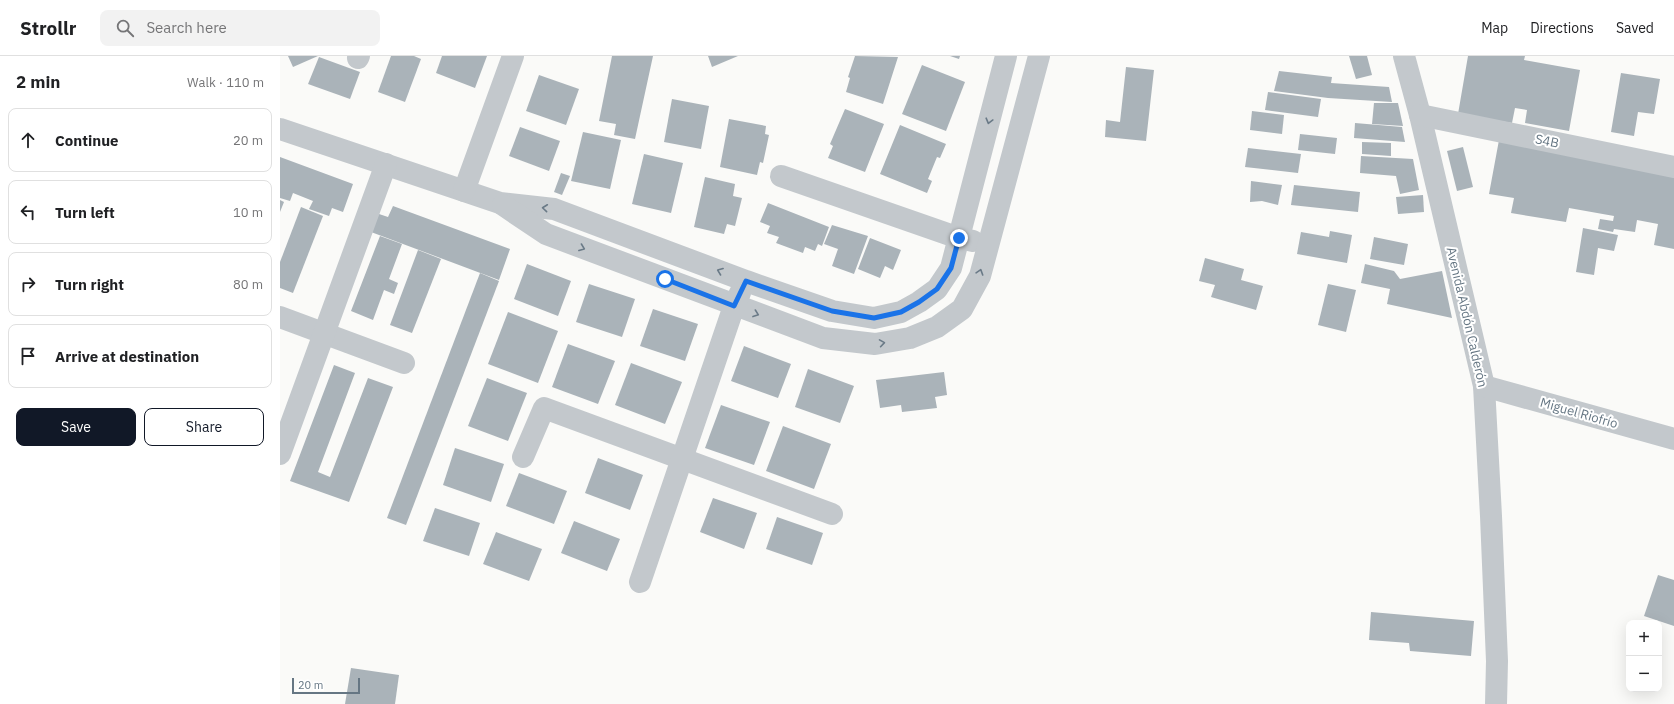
<!DOCTYPE html>
<meta charset="utf-8">
<style>
:root{--surface:#fff;--page:#f2f2f2;--text:#202124;--muted:#757577;--line:#e0e0e0;--accent:#111827}
body{margin:0;font-family:"IBM Plex Sans",sans-serif;background:var(--page);color:var(--text)}
.controls{position:absolute;right:12px;bottom:12px;display:grid;overflow:hidden;border-radius:8px;box-shadow:0 4px 16px #0002}
.controls button{width:36px;height:36px;display:grid;place-items:center;padding:0;border:0;border-bottom:1px solid var(--line);background:var(--surface);color:var(--text);font:20px sans-serif}
.scale{position:absolute;left:12px;bottom:10px;width:68px;box-sizing:border-box;padding-left:4px;border:2px solid #657683;border-top:0;font-size:11px;line-height:14px;white-space:nowrap;color:#657683;-webkit-text-stroke:3px #fff;paint-order:stroke}
.stop{position:absolute;width:12px;height:12px;margin:-9px;border:3px solid #1a73e8;border-radius:50%;background:#fff}
.stop.end{background:#1a73e8;border-color:#fff;box-shadow:0 1px 4px #0008}
.list{margin:0;padding:0;list-style:none}
h2{display:flex;justify-content:space-between;align-items:center;height:52px;margin:0;padding:0 16px;font-size:17px}
h2 small{font-size:13px;font-weight:400;color:var(--muted)}
.list li{display:grid;grid-template-columns:26px 1fr auto;gap:12px;align-items:center;box-sizing:border-box;height:64px;margin:0 8px 8px;padding:0 8px;border:1px solid var(--line);border-radius:8px}
.list b{display:block;font-size:15px;white-space:nowrap}
.list em{font-size:13px;font-style:normal;color:var(--muted)}
.actions{display:flex;gap:8px;padding:12px 16px}
.actions a{flex:1;padding:9px 0;border:1px solid var(--accent);border-radius:8px;text-align:center;font-size:14px;color:var(--accent)}
.actions .main{background:var(--accent);color:#fff}
.icon{flex:none;width:22px;height:22px;fill:none;stroke:currentColor;stroke-width:2;stroke-linecap:round;stroke-linejoin:round}
.map{position:relative;flex:none;width:1394px;height:648px;overflow:hidden}
header{display:flex;align-items:center;gap:24px;box-sizing:border-box;height:56px;padding:0 20px;background:var(--surface);border-bottom:1px solid var(--line)}
header strong{font-size:19px}
nav{display:flex;gap:22px;margin-inline-start:auto;font-size:14px}
.search{width:280px;height:36px;background:var(--page);display:flex;align-items:center;gap:10px;box-sizing:border-box;padding:0 14px;border-radius:8px;color:var(--muted);font-size:15px}
main{display:flex}
aside{flex:1;background:var(--surface)}
.map>svg:first-child{display:block}
.building{fill:#aab3b9}
.lines{fill:none;stroke-linecap:round;stroke-linejoin:round}
.minor{stroke:#c3c8cc;stroke-width:22}
.oneway{stroke:#6a7a87}
.route{stroke:#1a73e8;stroke-width:5}
.labels{text-anchor:middle;dominant-baseline:central;stroke-width:4;stroke-linejoin:round;paint-order:stroke}
.street-label{font-size:13px;fill:#657683;stroke:#fff}
</style>
<header>
<strong>Strollr</strong>
<div class="search"><svg class="icon" aria-label="search" viewBox="0 0 24 24"><circle cx="10" cy="10" r="6"/><path d="M15 15l6 6"/></svg>Search here</div>
<nav><a>Map</a><a>Directions</a><a>Saved</a></nav>
</header>
<main>
<aside>
<h2>2 min<small>Walk · 110 m</small></h2>
<ul class="list">
<li><svg class="icon" aria-label="ahead" viewBox="0 0 24 24"><path d="M12 20V5M6 11l6-6 6 6"/></svg><div><b>Continue</b></div><em>20 m</em></li>
<li><svg class="icon" aria-label="left" viewBox="0 0 24 24"><path d="M17 20v-9H6M10 6l-5 5 5 5"/></svg><div><b>Turn left</b></div><em>10 m</em></li>
<li><svg class="icon" aria-label="right" viewBox="0 0 24 24"><path d="M7 20v-9h11M14 6l5 5-5 5"/></svg><div><b>Turn right</b></div><em>80 m</em></li>
<li><svg class="icon" aria-label="arrive" viewBox="0 0 24 24"><path d="M6 21V4h12l-3 4 3 4H6"/></svg><div><b>Arrive at destination</b></div></li>
</ul>
<div class="actions"><a class="main">Save</a><a>Share</a></div>
</aside>
<div class="map">
<svg width="1394" height="648" viewBox="0 0 1394 648">
<rect width="100%" height="100%" fill="#fafaf8"/>
<!-- building -->
<g class="building">
<polygon points="8,0 38,0 13,11"/>
<polygon points="111,0 134,0 141,3 125,46 98,36"/>
<polygon points="162,0 207,0 195,32 156,17"/>
<polygon points="332,0 373,0 355,83 334,79 336,68 319,65"/>
<polygon points="428,0 458,0 432,11"/>
<polygon points="575,0 618,1 603,48 566,36 570,22 568,21"/>
<polygon points="670,0 680,0 679,3"/>
<polygon points="1069,0 1087,0 1092,19 1076,23"/>
<polygon points="1188,0 1245,0 1244,4 1300,14 1289,75 1245,67 1247,54 1235,52 1232,67 1178,58"/>
<polygon points="39,1 80,16 70,43 28,28"/>
<polygon points="642,9 685,26 666,75 622,58"/>
<polygon points="846,11 874,14 866,85 825,81 826,64 840,66"/>
<polygon points="999,15 1052,21 1051,27 1109,31 1112,46 1048,42 994,35"/>
<polygon points="1341,17 1380,23 1374,58 1358,56 1354,80 1331,76"/>
<polygon points="259,19 299,33 286,69 246,55"/>
<polygon points="988,36 1041,43 1038,61 985,54"/>
<polygon points="392,43 429,50 421,93 384,86"/>
<polygon points="1094,47 1118,47 1123,70 1092,68"/>
<polygon points="565,53 604,68 585,116 548,102 553,90 550,88"/>
<polygon points="972,55 1004,59 1002,78 970,74"/>
<polygon points="449,63 486,70 485,78 489,79 483,107 480,106 477,119 440,111"/>
<polygon points="1075,67 1122,71 1125,86 1074,82"/>
<polygon points="620,69 666,88 660,102 657,101 648,123 652,125 647,137 600,118"/>
<polygon points="240,71 280,85 269,115 229,100"/>
<polygon points="303,76 341,84 330,133 291,125"/>
<polygon points="1020,78 1057,82 1055,98 1018,94"/>
<polygon points="1219,84 1394,115 1394,193 1374,189 1378,168 1357,164 1355,176 1334,173 1333,176 1318,173 1320,163 1333,165 1334,160 1289,152 1286,166 1231,157 1234,142 1209,138"/>
<polygon points="1082,86 1111,87 1111,100 1082,98"/>
<polygon points="1183,91 1193,131 1177,135 1167,95"/>
<polygon points="968,92 1021,98 1018,117 965,111"/>
<polygon points="364,98 403,107 391,157 352,148"/>
<polygon points="1081,100 1133,103 1139,134 1120,138 1116,120 1080,117"/>
<polygon points="0,101 73,128 63,156 52,152 49,160 29,153 33,145 13,137 10,145 0,142"/>
<polygon points="281,117 290,120 282,139 274,136"/>
<polygon points="425,121 455,128 453,140 462,142 455,170 447,168 444,178 414,171"/>
<polygon points="971,125 1002,129 998,149 982,145 970,146"/>
<polygon points="1014,129 1080,136 1078,156 1011,149"/>
<polygon points="1143,139 1144,156 1118,158 1116,141"/>
<polygon points="0,144 4,146 0,156"/>
<polygon points="488,147 549,171 542,190 538,188 535,195 525,191 523,197 496,187 499,181 487,177 490,170 480,166"/>
<polygon points="113,150 230,193 219,224 83,173 90,155 108,161"/>
<polygon points="21,151 43,160 13,237 0,232 0,206"/>
<polygon points="552,169 588,180 574,218 552,210 558,193 544,188"/>
<polygon points="1303,172 1338,179 1334,195 1318,192 1314,219 1296,216"/>
<polygon points="1050,175 1072,179 1067,207 1017,198 1021,176 1049,181"/>
<polygon points="100,180 122,188 109,223 118,227 114,238 104,234 93,264 71,255"/>
<polygon points="1094,181 1128,188 1124,209 1090,203"/>
<polygon points="590,182 621,194 613,214 605,210 600,222 578,213"/>
<polygon points="138,194 161,203 132,277 110,269"/>
<polygon points="925,202 964,213 961,224 983,230 976,254 931,241 935,229 919,225"/>
<polygon points="247,208 291,225 278,260 234,243"/>
<polygon points="1085,208 1114,215 1120,223 1162,215 1172,262 1107,248 1110,233 1081,227"/>
<polygon points="200,217 219,225 126,469 107,462"/>
<polygon points="309,228 355,243 342,281 296,266"/>
<polygon points="1048,228 1076,234 1066,276 1038,269"/>
<polygon points="373,253 418,268 405,305 360,290"/>
<polygon points="228,256 278,275 258,327 208,308"/>
<polygon points="288,288 335,305 318,348 272,331"/>
<polygon points="464,290 511,308 498,342 451,325"/>
<polygon points="351,307 402,326 385,368 335,349"/>
<polygon points="54,309 75,317 38,416 50,421 88,322 113,331 69,446 10,425"/>
<polygon points="528,313 574,330 560,367 515,351"/>
<polygon points="664,316 667,339 655,341 657,352 622,356 621,349 600,352 596,324"/>
<polygon points="207,322 247,337 228,385 188,370"/>
<polygon points="441,349 490,366 474,409 425,392"/>
<polygon points="503,370 551,388 534,433 486,415"/>
<polygon points="175,392 224,408 211,446 163,429"/>
<polygon points="318,402 363,419 350,454 305,437"/>
<polygon points="239,417 287,435 274,468 226,450"/>
<polygon points="433,442 477,457 464,493 420,476"/>
<polygon points="155,452 200,467 189,500 143,485"/>
<polygon points="497,461 543,477 532,509 486,493"/>
<polygon points="294,465 340,483 327,515 281,497"/>
<polygon points="216,476 262,493 249,525 203,508"/>
<polygon points="1378,519 1394,524 1394,570 1364,560"/>
<polygon points="1091,556 1194,565 1191,600 1130,595 1129,587 1089,584"/>
<polygon points="71,612 119,619 115,648 65,648"/>
</g>
<g class="lines">
<!-- minor -->
<g class="minor">
<polyline points="1124,0 1140,59 1204,330 1211,460 1217,605 1216,648"/>
<polyline points="78,2 79,0"/>
<polyline points="1140,59 1394,111"/>
<polyline points="0,73 220,147 274,153 466,225 552,255 594,262 621,256 639,246 657,233 671,212 726,0"/>
<polyline points="501,120 679,182 693,185"/>
<polyline points="184,135 233,0"/>
<polyline points="223,149 266,178 543,282 595,288 630,282 657,271 682,253 700,220 759,0"/>
<polyline points="0,261 124,307"/>
<polyline points="1204,330 1394,383"/>
<polyline points="0,398 106,108"/>
<polyline points="243,401 264,352 552,458"/>
<polyline points="360,526 454,250 460,237"/>
</g>
</g>
<!-- one-way arrows -->
<defs><path id="oneway-chevron" d="M-2-3.5L2.5 0L-2 3.5" fill="none" stroke-width="1.6" stroke-linecap="round" stroke-linejoin="round"/></defs>
<g class="oneway">
<use href="#oneway-chevron" transform="translate(709 65) rotate(105)"/>
<use href="#oneway-chevron" transform="translate(265 152) rotate(-174)"/>
<use href="#oneway-chevron" transform="translate(302 192) rotate(21)"/>
<use href="#oneway-chevron" transform="translate(440 215) rotate(-159)"/>
<use href="#oneway-chevron" transform="translate(700 216) rotate(-72)"/>
<use href="#oneway-chevron" transform="translate(476 258) rotate(20)"/>
<use href="#oneway-chevron" transform="translate(602 287) rotate(-9)"/>
</g>
<g class="lines">
<!-- route -->
<polyline class="route" points="385,223 454,250 466,225 552,255 594,262 621,256 639,246 657,233 671,212 679,182"/>
</g>
<g class="labels">
<!-- street labels -->
<g class="street-label">
<text transform="translate(1267 85) rotate(12)">S4B</text>
<text transform="translate(1187 261) rotate(77)">Avenida Abdón Calderón</text>
<text transform="translate(1299 357) rotate(16)">Miguel Riofrío</text>
</g>
</g>
</svg>
<div class="controls">
<button>+</button>
<button>−</button>
</div>
<div class="scale">20 m</div>
<div class="stop" style="left:385px;top:223px"></div>
<div class="stop end" style="left:679px;top:182px"></div>
</div>
</main>
